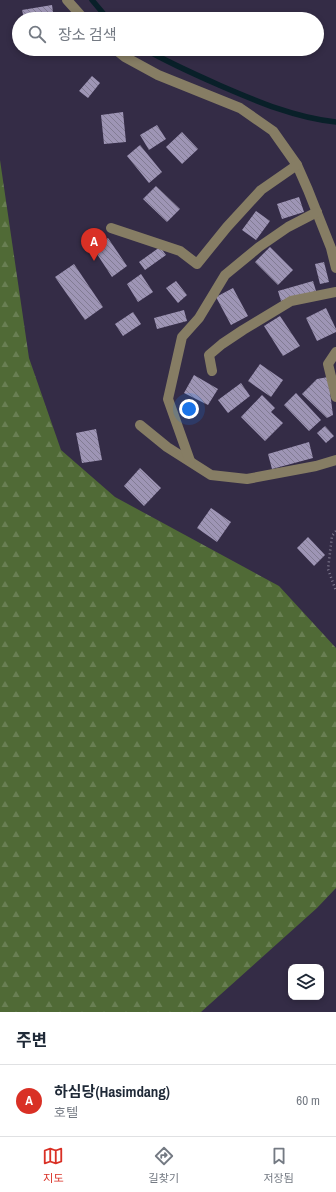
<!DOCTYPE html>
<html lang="ko">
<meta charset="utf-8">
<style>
:root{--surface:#fff;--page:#f2f2f3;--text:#1f2937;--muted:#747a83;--line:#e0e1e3;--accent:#d93025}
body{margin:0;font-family:"Archivo Narrow","Noto Sans KR",sans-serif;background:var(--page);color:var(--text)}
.controls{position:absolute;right:12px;bottom:12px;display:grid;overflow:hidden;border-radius:8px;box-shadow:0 2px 6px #0003}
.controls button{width:36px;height:36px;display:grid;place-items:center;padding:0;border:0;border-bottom:1px solid var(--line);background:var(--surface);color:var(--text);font:20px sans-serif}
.you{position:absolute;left:189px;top:409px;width:14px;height:14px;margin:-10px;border:3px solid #fff;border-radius:50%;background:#1a73e8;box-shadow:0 0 0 6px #1a73e833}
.badge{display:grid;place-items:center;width:26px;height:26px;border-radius:50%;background:var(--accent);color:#fff;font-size:13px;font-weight:700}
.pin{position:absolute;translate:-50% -33px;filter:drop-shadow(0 1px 2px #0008)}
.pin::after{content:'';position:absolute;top:21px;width:14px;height:12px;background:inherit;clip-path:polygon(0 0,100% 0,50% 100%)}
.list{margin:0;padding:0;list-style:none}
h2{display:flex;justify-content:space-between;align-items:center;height:52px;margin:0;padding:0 16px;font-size:17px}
h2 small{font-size:13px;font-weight:400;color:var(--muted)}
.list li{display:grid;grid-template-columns:26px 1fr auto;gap:12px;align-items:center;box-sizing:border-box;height:72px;padding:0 16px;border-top:1px solid var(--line)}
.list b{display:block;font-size:15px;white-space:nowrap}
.list p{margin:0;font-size:13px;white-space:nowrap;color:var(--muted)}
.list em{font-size:13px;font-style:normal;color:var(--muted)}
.icon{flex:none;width:22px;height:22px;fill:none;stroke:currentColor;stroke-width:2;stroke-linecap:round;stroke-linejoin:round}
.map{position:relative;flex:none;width:336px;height:1012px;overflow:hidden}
.search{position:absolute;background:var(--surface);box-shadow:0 2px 6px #0003;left:12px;right:12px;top:12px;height:44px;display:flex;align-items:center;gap:10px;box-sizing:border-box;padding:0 14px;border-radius:22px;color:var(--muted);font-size:15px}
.sheet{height:124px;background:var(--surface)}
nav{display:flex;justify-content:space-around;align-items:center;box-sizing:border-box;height:56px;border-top:1px solid var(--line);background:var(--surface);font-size:11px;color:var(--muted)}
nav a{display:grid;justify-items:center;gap:2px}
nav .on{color:var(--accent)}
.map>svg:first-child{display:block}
.forest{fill:url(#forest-firs)}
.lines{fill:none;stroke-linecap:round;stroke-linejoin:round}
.stream{stroke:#092029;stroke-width:5.5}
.building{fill:url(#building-back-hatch)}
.path{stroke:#827c91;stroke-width:2.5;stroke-dasharray:1 3;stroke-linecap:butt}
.minor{stroke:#867d64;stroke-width:10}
</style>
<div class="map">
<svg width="336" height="1012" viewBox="0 0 336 1012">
<defs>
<pattern id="forest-firs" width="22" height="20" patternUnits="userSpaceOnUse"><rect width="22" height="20" fill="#506a36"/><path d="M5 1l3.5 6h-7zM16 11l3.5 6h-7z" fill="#697f53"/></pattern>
<pattern id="building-back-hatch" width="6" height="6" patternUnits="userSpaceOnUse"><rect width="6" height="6" fill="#9e95b5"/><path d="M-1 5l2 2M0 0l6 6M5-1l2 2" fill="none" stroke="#827c93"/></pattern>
</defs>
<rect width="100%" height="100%" fill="#342c46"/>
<!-- forest -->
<polygon class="forest" points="0,160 29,358 61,450 115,497 279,586 336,648 336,888 317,908 201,1012 0,1012"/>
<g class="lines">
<!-- stream -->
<g class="stream">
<polyline points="92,0 108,19"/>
<path d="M145,49C169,63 194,74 219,85C256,101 295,118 336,122"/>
</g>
</g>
<!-- building -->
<g class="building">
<polygon points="52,5 54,19 24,19 22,10"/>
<polygon points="92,76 100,83 88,98 79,91"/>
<polygon points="123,112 126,142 104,144 101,115"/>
<polygon points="157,125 166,139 149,150 140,135"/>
<polygon points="182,132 198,149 182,164 166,147"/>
<polygon points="140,145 162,172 149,183 127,156"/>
<polygon points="156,186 180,209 167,222 143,199"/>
<polygon points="299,197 304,212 282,219 277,204"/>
<polygon points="256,211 270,221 256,240 242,230"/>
<polygon points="108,238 127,266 112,277 93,248"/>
<polygon points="160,247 166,255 145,270 139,262"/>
<polygon points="270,247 293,270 278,285 255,262"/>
<polygon points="324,262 329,282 320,284 315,264"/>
<polygon points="74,264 103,307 85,320 55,277"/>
<polygon points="141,274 153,292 138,302 127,284"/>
<polygon points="176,281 187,295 178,303 166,288"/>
<polygon points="313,281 316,291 281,301 278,291"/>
<polygon points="233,288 248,316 231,325 216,297"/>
<polygon points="326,308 336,329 336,332 317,341 306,318"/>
<polygon points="184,310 187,321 157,329 154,318"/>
<polygon points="133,312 141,324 123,336 115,324"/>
<polygon points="280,316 300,346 283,356 264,326"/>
<polygon points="260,364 283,380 271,397 248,381"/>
<polygon points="194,375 218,389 208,405 184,393"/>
<polygon points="328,377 333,415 327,418 302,394 317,379"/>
<polygon points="241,383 250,396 228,413 218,400"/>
<polygon points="296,393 321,420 309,431 284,405"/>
<polygon points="262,395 275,408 271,412 283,423 265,441 241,417"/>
<polygon points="325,426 334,436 326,443 317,433"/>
<polygon points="96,429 102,460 82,463 76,433"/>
<polygon points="309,442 313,458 272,469 268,454"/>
<polygon points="140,468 161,488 144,506 124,486"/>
<polygon points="211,508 231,522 217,542 197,528"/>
<polygon points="308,537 325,555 314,566 297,548"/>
</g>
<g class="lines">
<!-- path -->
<polyline class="path" points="336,531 332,536 328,569 336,591"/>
<!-- minor -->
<g class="minor">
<polyline points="67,0 84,19"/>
<polyline points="115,49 125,57 158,75 240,108 273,131 297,165 308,190 331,248 336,268"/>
<polyline points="111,228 180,251 197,264 227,227 261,190 297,165"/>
<polyline points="336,352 328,364 336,397"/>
<polyline points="212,371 209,355 222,344 243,330 291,301 336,292"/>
<polyline points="140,425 167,447 211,475 247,479 316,466 336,460"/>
<polyline points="190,461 168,399 182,337 199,318 225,275 259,247 288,227 317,212"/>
</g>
</g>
</svg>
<div class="controls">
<button><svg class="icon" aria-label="layers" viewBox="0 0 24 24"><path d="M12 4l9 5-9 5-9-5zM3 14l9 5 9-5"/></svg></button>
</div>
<div class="you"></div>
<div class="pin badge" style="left:94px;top:261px">A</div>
<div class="search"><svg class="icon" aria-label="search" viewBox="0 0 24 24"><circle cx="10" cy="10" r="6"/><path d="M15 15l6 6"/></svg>장소 검색</div>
</div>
<section class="sheet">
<h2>주변<small></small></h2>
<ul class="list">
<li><span class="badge">A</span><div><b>하심당(Hasimdang)</b><p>호텔</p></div><em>60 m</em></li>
</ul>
</section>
<nav>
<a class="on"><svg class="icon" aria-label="map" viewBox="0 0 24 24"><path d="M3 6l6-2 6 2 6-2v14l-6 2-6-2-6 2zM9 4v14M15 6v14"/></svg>지도</a>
<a><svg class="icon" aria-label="directions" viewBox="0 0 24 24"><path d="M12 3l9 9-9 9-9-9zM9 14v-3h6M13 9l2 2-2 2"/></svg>길찾기</a>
<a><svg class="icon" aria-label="saved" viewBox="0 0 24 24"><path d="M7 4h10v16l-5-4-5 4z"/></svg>저장됨</a>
</nav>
